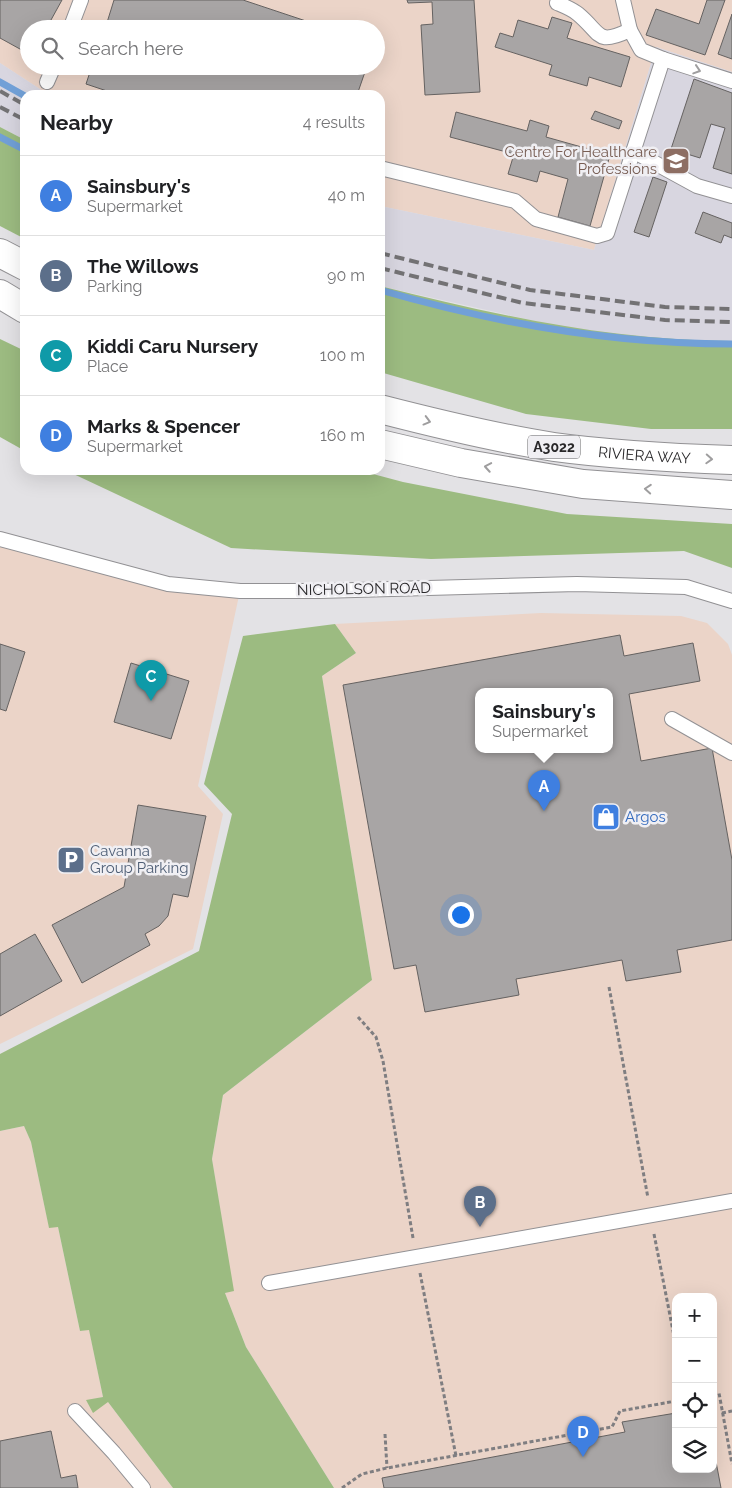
<!DOCTYPE html>
<meta charset="utf-8">
<style>
:root{--surface:#fff;--page:#f6f6f6;--text:#202124;--muted:#757577;--line:#e0e0e0;--accent:#ad3d99}
body{margin:0;font-family:Raleway,sans-serif;background:var(--page);color:var(--text)}
.controls{position:absolute;right:15px;bottom:15px;display:grid;overflow:hidden;border-radius:10px;box-shadow:0 5px 20px #0002}
.controls button{width:45px;height:45px;display:grid;place-items:center;padding:0;border:0;border-bottom:1px solid var(--line);background:var(--surface);color:var(--text);font:25px sans-serif}
.you{position:absolute;left:460px;top:914px;width:18px;height:18px;margin:-12px;border:4px solid #fff;border-radius:50%;background:#1a73e8;box-shadow:0 0 0 8px #1a73e833}
.badge{display:grid;place-items:center;width:32px;height:32px;border-radius:50%;background:var(--accent);color:#fff;font-size:16px;font-weight:700}
.pin{position:absolute;translate:-50% -41px;filter:drop-shadow(0 1px 2px #0008)}
.pin::after{content:'';position:absolute;top:26px;width:18px;height:15px;background:inherit;clip-path:polygon(0 0,100% 0,50% 100%)}
.popup{position:absolute;left:475px;top:688px;width:138px;height:65px;box-sizing:border-box;display:grid;place-content:center;border-radius:10px;background:var(--surface);filter:drop-shadow(0 1px 4px #0005);font-size:16px;white-space:nowrap;color:var(--muted)}
.popup b{font-size:19px;color:var(--text)}
.popup::after{content:'';position:absolute;left:50%;top:100%;margin-left:-10px;border:10px solid transparent;border-top-color:var(--surface)}
.list{margin:0;padding:0;list-style:none}
h2{display:flex;justify-content:space-between;align-items:center;height:65px;margin:0;padding:0 20px;font-size:21px}
h2 small{font-size:16px;font-weight:400;color:var(--muted)}
.list li{display:grid;grid-template-columns:32px 1fr auto;gap:15px;align-items:center;box-sizing:border-box;height:80px;padding:0 20px;border-top:1px solid var(--line)}
.list b{display:block;font-size:19px;white-space:nowrap}
.list p{margin:0;font-size:16px;white-space:nowrap;color:var(--muted)}
.list em{font-size:16px;font-style:normal;color:var(--muted)}
.icon{flex:none;width:28px;height:28px;fill:none;stroke:currentColor;stroke-width:2;stroke-linecap:round;stroke-linejoin:round}
.map{position:relative;flex:none;width:732px;height:1488px;overflow:hidden}
.search{position:absolute;background:var(--surface);box-shadow:0 5px 20px #0002;left:20px;top:20px;width:365px;height:55px;display:flex;align-items:center;gap:12px;box-sizing:border-box;padding:0 18px;border-radius:28px;color:var(--muted);font-size:19px}
.panel{position:absolute;background:var(--surface);box-shadow:0 5px 20px #0002;left:20px;top:90px;width:365px;height:385px;border-radius:15px}
.map>svg:first-child{display:block}
.commercial{fill:#ebd4c8;fill-rule:evenodd}
.built{fill:#d8d6e0}
.green{fill:#9cbb81}
.lines{fill:none;stroke-linecap:round;stroke-linejoin:round}
.stream{stroke:#71a0d7;stroke-width:7}
.building{fill:#a8a5a5;stroke:#656261;fill-rule:evenodd}
.lane-casing{stroke:#929194;stroke-width:16}
.primary-casing{stroke:#929194;stroke-width:30}
.path{stroke:#7f7e81;stroke-width:3;stroke-dasharray:4 2.5;stroke-linecap:butt}
.lane{stroke:#fff;stroke-width:14}
.primary{stroke:#fff;stroke-width:28}
.rail{stroke:#737274;stroke-width:4;stroke-dasharray:10 5;stroke-linecap:butt}
.oneway{stroke:#9f9e9f}
.labels{text-anchor:middle;dominant-baseline:central;stroke-width:5;stroke-linejoin:round;paint-order:stroke}
.shield{fill:#f0eff3;stroke:#656466;stroke-width:1}
.shield-label{font-size:14px;font-weight:bold;fill:#29282a}
.education-label{font-size:15px;fill:#785e54;stroke:#f0eff3;text-anchor:end}
.street-label{font-size:15px;fill:#29282a;stroke:#f0eff3}
.shop-label{font-size:15px;fill:#366cbe;stroke:#f0eff3;text-anchor:start}
.service-label{font-size:15px;fill:#4e5e75;stroke:#f0eff3;text-anchor:start}
</style>
<div class="map">
<svg width="732" height="1488" viewBox="0 0 732 1488">
<rect width="100%" height="100%" fill="#e3e2e5"/>
<!-- commercial -->
<g class="commercial">
<path d="M0,0H732V72L656,47L594,250L380,206V95H49L0,63ZM29,29H376V66H29Z"/>
<polygon points="0,539 68,559 240,591 198,786 223,814 193,949 0,1044"/>
<path d="M541,613L681,616L707,623L728,644L732,655V1488H334L246,1347L225,1293L233,1290L212,1159L223,1095L372,980L322,676L356,653L335,624ZM479,692H609V750H479ZM676,1297H713V1469H676Z"/>
<polygon points="24,1126 31,1142 49,1227 58,1227 80,1331 89,1329 103,1397 86,1401 108,1402 173,1488 0,1488 0,1131"/>
</g>
<!-- built -->
<g class="built">
<polygon points="656,47 732,72 732,341 652,339 566,328 380,286 380,206 594,250"/>
<polygon points="0,63 49,95 25,95 25,140 0,127"/>
</g>
<!-- green -->
<g class="green">
<polygon points="0,127 25,140 25,239 0,226"/>
<path d="M380,286C496,315 612,341 732,341V429H651L526,414L380,372Z"/>
<polygon points="0,339 25,351 25,451 0,437"/>
<polygon points="65,470 358,470 403,482 567,514 732,524 732,568 684,551 431,559 231,548"/>
<polygon points="335,624 356,653 322,676 372,980 223,1095 212,1159 234,1291 225,1293 246,1347 334,1488 173,1488 108,1402 93,1413 86,1400 103,1397 89,1330 80,1331 58,1227 49,1228 31,1142 24,1126 0,1131 0,1054 199,951 232,814 204,784 243,636"/>
</g>
<g class="lines">
<!-- stream -->
<g class="stream">
<polyline points="0,82 25,96"/>
<polyline points="0,137 25,150"/>
<path d="M380,290C494,323 613,344 732,344"/>
</g>
</g>
<!-- building -->
<g class="building">
<polygon points="0,0 62,0 46,29 29,29 29,54 0,38"/>
<polygon points="114,0 243,0 330,29 105,29"/>
<polygon points="407,0 474,0 480,92 425,95 421,25 433,24 432,2 408,3"/>
<polygon points="707,0 725,0 705,55 646,35 656,9 699,24"/>
<polygon points="732,14 732,59 718,54"/>
<polygon points="552,17 572,23 567,38 630,57 621,87 589,77 587,86 549,75 552,65 495,47 500,33 513,37 518,20 548,29"/>
<polygon points="92,66 367,66 357,95 119,95 86,84"/>
<polygon points="694,79 732,93 732,174 713,168 725,128 711,124 700,158 671,149"/>
<polygon points="595,111 622,121 619,129 591,119"/>
<polygon points="456,112 527,131 530,120 549,126 546,137 610,155 590,226 558,217 568,179 540,171 537,182 508,174 514,154 450,137"/>
<polygon points="653,177 667,182 649,237 634,232"/>
<polygon points="703,212 732,223 732,238 724,235 721,243 695,233"/>
<path d="M620,635L624,656L693,643L700,681L629,694L641,761L712,748L732,860V940L677,950L681,972L626,981L622,960L516,979L519,995L425,1012L416,965L394,969L343,685ZM479,692H609V750H479Z"/>
<polygon points="0,644 25,652 6,711 0,709"/>
<polygon points="131,663 189,681 171,739 114,722"/>
<polygon points="138,805 206,816 188,897 173,894 168,916 159,926 145,934 150,945 82,983 52,925 124,887"/>
<polygon points="35,934 62,981 0,1016 0,954"/>
<polygon points="676,1413 676,1469 713,1469 713,1446 721,1488 384,1488 382,1478 625,1432 622,1422"/>
<polygon points="51,1431 61,1478 76,1475 78,1488 0,1488 0,1441"/>
</g>
<g class="lines">
<defs>
<g id="lane">
<path d="M557,3C564,6 572,9 578,14C602,34 596,46 630,30"/>
<polyline points="70,29 81,0"/>
<polyline points="663,59 732,81"/>
<polyline points="47,82 54,66"/>
<polyline points="633,151 697,186 732,196"/>
<polyline points="380,168 515,201 536,219 597,236 607,233 663,59 641,50 630,30 623,0"/>
<polyline points="0,539 168,584 240,591 319,591 577,584 686,587 732,601"/>
<polyline points="672,719 732,753"/>
<polyline points="269,1283 732,1201"/>
<polyline points="75,1411 114,1453 143,1488"/>
</g>
<g id="primary">
<polyline points="0,253 25,266"/>
<polyline points="0,294 25,309"/>
<path id="s1" d="M380,409C438,424 495,438 554,447C613,455 673,458 732,460"/>
<polyline points="380,444 461,463 583,484 732,495"/>
</g>
</defs>
<!-- lane casing -->
<use href="#lane" class="lane-casing"/>
<!-- primary casing -->
<use href="#primary" class="primary-casing"/>
<!-- path -->
<g class="path">
<polyline points="609,987 648,1198"/>
<polyline points="358,1017 376,1037 383,1061 413,1238"/>
<polyline points="654,1234 676,1346"/>
<polyline points="420,1273 456,1456"/>
<polyline points="713,1394 719,1393 732,1464"/>
<polyline points="722,1413 732,1411"/>
<polyline points="385,1434 387,1468"/>
<polyline points="342,1488 362,1474 387,1468 612,1427 620,1411 676,1401"/>
</g>
<!-- lane -->
<use href="#lane" class="lane"/>
<!-- primary -->
<use href="#primary" class="primary"/>
<!-- rail -->
<g class="rail">
<polyline points="0,91 25,105"/>
<polyline points="0,107 25,120"/>
<polyline points="380,253 530,290 665,307 732,309"/>
<polyline points="380,268 523,303 665,320 732,322"/>
</g>
</g>
<!-- one-way arrows -->
<defs><path id="oneway-chevron" d="M-2-3.5L2.5 0L-2 3.5" fill="none" stroke-width="1.6" stroke-linecap="round" stroke-linejoin="round" transform="scale(1.25)"/></defs>
<g class="oneway">
<use href="#oneway-chevron" transform="translate(697 70) rotate(18)"/>
<use href="#oneway-chevron" transform="translate(427 421) rotate(15)"/>
<use href="#oneway-chevron" transform="translate(709 459) rotate(3)"/>
<use href="#oneway-chevron" transform="translate(488 467) rotate(-170)"/>
<use href="#oneway-chevron" transform="translate(648 489) rotate(-176)"/>
</g>
<!-- icons -->
<defs>
<symbol id="school-square" viewBox="-11 -11 22 22"><rect x="-9" y="-9" width="18" height="18" rx="4" fill="#8d6e63" stroke="#f0eff3"/><path d="M0-5L7-2L0 1L-7-2ZM-4 1L0 2.5L4 1V4Q0 6-4 4Z" fill="#fff"/></symbol>
<symbol id="shop-square" viewBox="-11 -11 22 22"><rect x="-9" y="-9" width="18" height="18" rx="4" fill="#3f7fe0" stroke="#f0eff3"/><path d="M-5-2.5h2.3a2.7 3.5 0 0 1 5.4 0H5L5.5 6h-11ZM-1.5-2.5h3a1.5 2.3 0 0 0-3 0Z" fill="#fff"/></symbol>
<symbol id="parking-square" viewBox="-11 -11 22 22"><rect x="-9" y="-9" width="18" height="18" rx="4" fill="#5c6f8a" stroke="#f0eff3"/><path d="M-3.5-5.5H1a3.5 3.5 0 0 1 0 7H-1V5.5H-3.5ZM-1-3.4V-.6H.8a1.4 1.4 0 0 0 0-2.8Z" fill="#fff"/></symbol>
</defs>
<g fill-rule="evenodd">
<use href="#school-square" x="660" y="145" width="32" height="32"/>
<use href="#shop-square" x="590" y="801" width="32" height="32"/>
<use href="#parking-square" x="55" y="844" width="32" height="32"/>
</g>
<g class="labels">
<!-- shield labels -->
<rect class="shield" x="528" y="435.5" width="52" height="23" rx="4"/>
<g class="shield-label">
<text x="554" y="447">A3022</text>
</g>
<!-- education labels -->
<g class="education-label">
<text x="657" y="152">Centre For Healthcare<tspan x="657" dy="17">Professions</tspan></text>
</g>
<!-- street labels -->
<g class="street-label">
<text stroke="none"><textPath href="#s1" startOffset="269">RIVIERA WAY</textPath></text>
<text transform="translate(364 589) rotate(-1)">NICHOLSON ROAD</text>
</g>
<!-- shop labels -->
<g class="shop-label">
<text x="625" y="817">Argos</text>
</g>
<!-- service labels -->
<g class="service-label">
<text x="90" y="851">Cavanna<tspan x="90" dy="17">Group Parking</tspan></text>
</g>
</g>
</svg>
<div class="controls">
<button>+</button>
<button>−</button>
<button><svg class="icon" aria-label="locate" viewBox="0 0 24 24"><circle cx="12" cy="12" r="6"/><path d="M12 2v4M12 18v4M2 12h4M18 12h4"/></svg></button>
<button><svg class="icon" aria-label="layers" viewBox="0 0 24 24"><path d="M12 4l9 5-9 5-9-5zM3 14l9 5 9-5"/></svg></button>
</div>
<div class="you"></div>
<div class="pin badge" style="left:544px;top:811px;background:#3f7fe0">A</div>
<div class="popup"><b>Sainsbury's</b>Supermarket</div>
<div class="pin badge" style="left:480px;top:1227px;background:#5c6f8a">B</div>
<div class="pin badge" style="left:151px;top:701px;background:#0f9aa8">C</div>
<div class="pin badge" style="left:583px;top:1457px;background:#3f7fe0">D</div>
<div class="search"><svg class="icon" aria-label="search" viewBox="0 0 24 24"><circle cx="10" cy="10" r="6"/><path d="M15 15l6 6"/></svg>Search here</div>
<section class="panel">
<h2>Nearby<small>4 results</small></h2>
<ul class="list">
<li><span class="badge" style="background:#3f7fe0">A</span><div><b>Sainsbury's</b><p>Supermarket</p></div><em>40 m</em></li>
<li><span class="badge" style="background:#5c6f8a">B</span><div><b>The Willows</b><p>Parking</p></div><em>90 m</em></li>
<li><span class="badge" style="background:#0f9aa8">C</span><div><b>Kiddi Caru Nursery</b><p>Place</p></div><em>100 m</em></li>
<li><span class="badge" style="background:#3f7fe0">D</span><div><b>Marks &amp; Spencer</b><p>Supermarket</p></div><em>160 m</em></li>
</ul>
</section>
</div>
